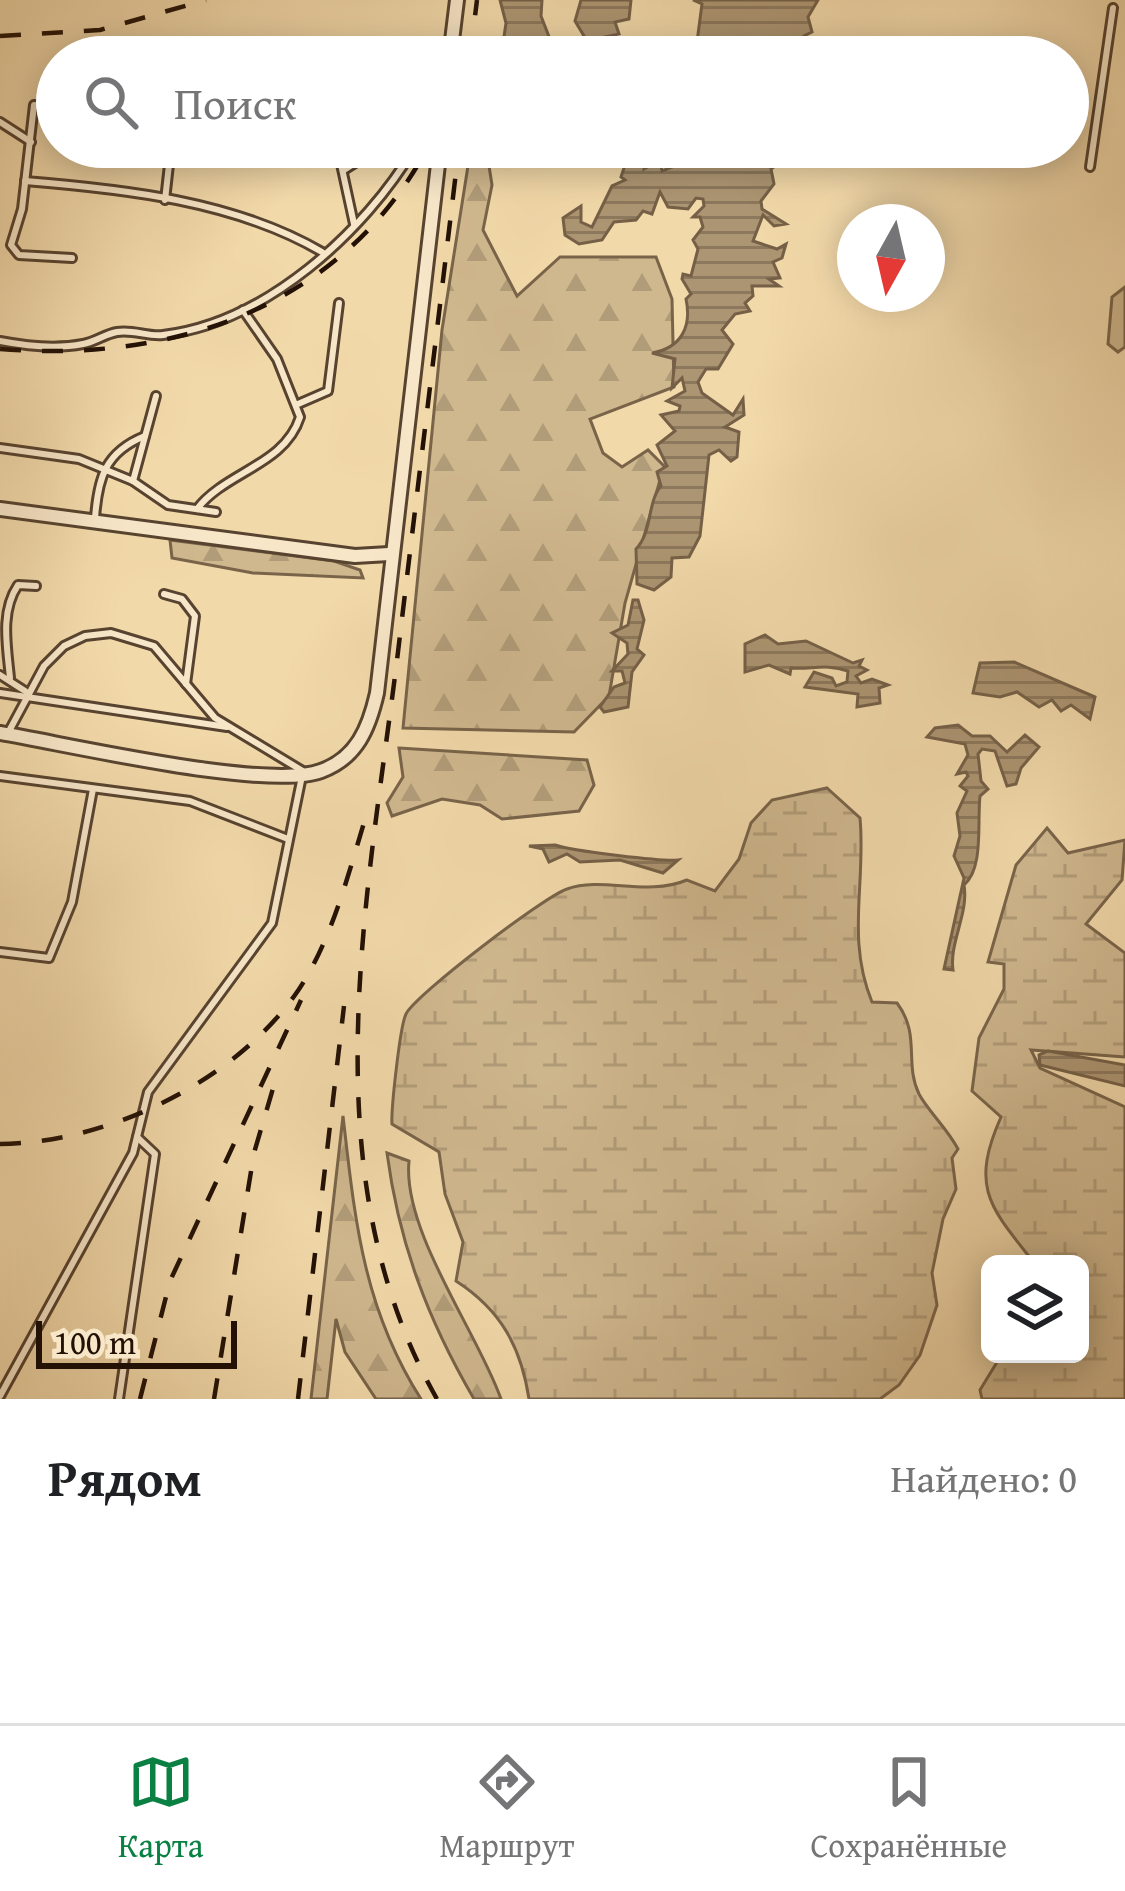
<!DOCTYPE html>
<html lang="ru">
<meta charset="utf-8">
<style>
:root{--surface:#fff;--page:#f2f2f2;--text:#202124;--muted:#757577;--line:#e0e0e0;--accent:#0b8043}
body{margin:0;font-family:"Gentium Book Plus",serif;background:var(--page);color:var(--text)}
.controls{position:absolute;right:36px;bottom:36px;display:grid;overflow:hidden;border-radius:18px;box-shadow:0 6px 30px #0003}
.controls button{width:108px;height:108px;display:grid;place-items:center;padding:0;border:0;border-bottom:3px solid var(--line);background:var(--surface);color:var(--text);font:60px sans-serif}
.compass{position:absolute;left:837px;top:204px;width:108px;height:108px;border-radius:50%;background:var(--surface);box-shadow:0 6px 30px #0003;rotate:188deg}
.scale{position:absolute;left:36px;bottom:30px;width:201px;box-sizing:border-box;padding-left:12px;border:6px solid #231106;border-top:0;font-size:33px;line-height:42px;white-space:nowrap;color:#231106;-webkit-text-stroke:9px #f7e6c8;paint-order:stroke}
.list{margin:0;padding:0;list-style:none}
h2{display:flex;justify-content:space-between;align-items:center;height:156px;margin:0;padding:0 48px;font-size:51px}
h2 small{font-size:39px;font-weight:400;color:var(--muted)}
.icon{flex:none;width:66px;height:66px;fill:none;stroke:currentColor;stroke-width:2;stroke-linecap:round;stroke-linejoin:round}
.map{position:relative;flex:none;width:1125px;height:1399px;overflow:hidden}
.search{position:absolute;background:var(--surface);box-shadow:0 6px 30px #0003;left:36px;right:36px;top:36px;height:132px;display:flex;align-items:center;gap:30px;box-sizing:border-box;padding:0 42px;border-radius:66px;color:var(--muted);font-size:45px}
.sheet{height:324px;background:var(--surface)}
nav{display:flex;justify-content:space-around;align-items:center;box-sizing:border-box;height:168px;border-top:3px solid var(--line);background:var(--surface);font-size:33px;color:var(--muted)}
nav a{display:grid;justify-items:center;gap:6px}
nav .on{color:var(--accent)}
.map>svg:first-child{display:block}
.forest{fill:url(#forest-firs);stroke:#79644a;stroke-width:3}
.wetland{fill:url(#wetland-marsh);stroke:#79644a;stroke-width:3}
.water{fill:url(#water-rules);stroke:#756047;stroke-width:3}
.lines{fill:none;stroke-linecap:round;stroke-linejoin:round}
.service-casing{stroke:#57432f;stroke-width:12}
.minor-casing{stroke:#57432f;stroke-width:18}
.service{stroke:#f7e6c8;stroke-width:6}
.minor{stroke:#f7e6c8;stroke-width:12}
.rail{stroke:#231106;stroke-width:4.5;stroke-dasharray:21 21;stroke-linecap:butt}
</style>
<div class="map">
<svg width="1125" height="1399" viewBox="0 0 1125 1399">
<defs>
<pattern id="forest-firs" width="22" height="20" patternUnits="userSpaceOnUse" patternTransform="scale(3)"><rect width="22" height="20" fill="#cfb78e"/><path d="M5 1l3.5 6h-7zM16 11l3.5 6h-7z" fill="#b19c79"/></pattern>
<pattern id="wetland-marsh" width="20" height="14" patternUnits="userSpaceOnUse" patternTransform="scale(3)"><rect width="20" height="14" fill="#cfb78e"/><path d="M1 5h8M5 5V1M11 12h8M15 12V8" fill="none" stroke="#b19c79"/></pattern>
<pattern id="water-rules" width="6" height="5" patternUnits="userSpaceOnUse" patternTransform="scale(3)"><rect width="6" height="5" fill="#ac9572"/><path d="M0 2.5h6" fill="none" stroke="#8c785c"/></pattern>
</defs>
<rect width="100%" height="100%" fill="#f2d9aa"/>
<filter id="stains"><feTurbulence type="fractalNoise" baseFrequency=".00167" numOctaves="4"/><feColorMatrix values="0 0 0 0 .2 0 0 0 0 .09 0 0 0 0 .02 0 0 0 .5 -.17"/></filter>
<radialGradient id="worn" r=".72"><stop offset=".6" stop-color="#630" stop-opacity="0"/><stop offset="1" stop-color="#630" stop-opacity=".3"/></radialGradient>
<!-- forest -->
<g class="forest">
<polygon points="471,147 486,147 492,185 483,230 517,296 560,257 656,257 672,299 674,387 590,419 603,453 622,467 648,450 664,466 625,603 609,696 574,732 403,728 442,330"/>
<polygon points="1125,287 1125,347 1118,352 1108,344 1112,297"/>
<polygon points="170,540 334,561 360,570 363,578 253,573 172,558"/>
<polygon points="399,748 587,760 594,785 579,811 502,819 480,805 442,799 392,816 387,803 403,777"/>
<path d="M343,1116C355,1220 363,1308 421,1399H376L345,1352L336,1319L327,1399H311Z"/>
<path d="M387,1153L409,1161C402,1231 478,1333 501,1399H474C428,1320 399,1244 387,1153Z"/>
</g>
<!-- wetland -->
<g class="wetland">
<path d="M827,788L860,818C866,883 846,939 872,1002L897,1003C921,1035 904,1063 919,1094C928,1111 947,1128 958,1149L952,1158L956,1189L943,1219L932,1273L937,1305L920,1355L899,1385L880,1399H529C521,1347 501,1310 456,1281L463,1242L445,1194L439,1152L392,1124C391,1109 400,1026 406,1014C415,995 545,896 567,889C603,876 646,897 687,880L715,891L739,859L751,823L772,800Z"/>
<path d="M1047,828L1068,853L1125,840L1122,880L1086,924L1125,953V1057L1031,1050L1040,1068L1125,1107V1399H982L980,1390L1002,1354H1080V1264H1035C991,1208 969,1189 1001,1117L972,1091L979,1038L1004,989V964L988,962L1016,865Z"/>
</g>
<!-- water -->
<g class="water">
<polygon points="500,0 542,0 541,16 553,47 551,52 545,49 548,57 501,57 506,23"/>
<polygon points="581,0 631,0 629,19 615,22 619,34 600,38 596,57 576,57 584,36 575,21"/>
<polygon points="693,0 818,0 808,17 812,32 804,36 793,57 695,57 702,4"/>
<path d="M612,147L644,161V169L660,160L662,171L677,165L675,156L664,157L667,147H777L790,155L771,169L774,184L761,201L762,209L786,224L774,226L763,215L753,241L777,249L786,244L782,258L773,262L780,278L769,279L779,286H752L753,296L745,303L750,311L735,314L722,330L733,344L718,369H706L698,382L702,393L733,415L743,399L744,415L725,427L739,432L737,457L731,461L719,450L709,455L700,536L689,557L672,558L671,577L654,590L637,584L636,549C653,531 647,502 661,486L657,472L667,466L657,445L675,431L661,415L679,411L680,406L667,401L685,391L682,378L672,388L675,359L652,353C681,348 692,327 686,299L691,294L682,279L683,274L691,276L698,249L693,240L703,227L700,217H693L704,206L703,199L696,198L688,209L668,207L660,192L652,214L643,211L636,220L614,222L602,240L579,244L565,235L563,218L581,206V222L592,227L612,186L625,180L621,177L625,165Z"/>
<polygon points="633,600 638,600 644,620 637,649 644,655 632,672 628,707 604,712 600,707 614,687 625,683 622,671 612,671 628,654 627,643 612,633 628,625"/>
<path d="M765,635L778,644L806,641L853,663L862,660L859,666L867,670L856,676L861,683L872,679L888,685L879,688L880,703L857,707L858,694L805,687L814,672L832,678L836,686L847,682L848,671C825,663 811,670 791,668L790,674L769,665L745,672V644Z"/>
<polygon points="1014,662 1095,697 1090,719 1071,705 1061,711 1052,700 1039,707 1017,692 1000,697 973,693 980,663"/>
<path d="M958,725L972,736H990L1007,752L1025,735L1039,747L1021,768L1016,784L1007,786L995,751L982,749L978,754L981,781L988,789L980,796C977,823 984,868 964,885C969,913 949,943 953,970L944,969L964,878L954,856L960,836L957,813L967,791L960,786L968,776L966,772L957,774L968,755L965,744L927,737L935,728Z"/>
<path d="M555,845C571,851 666,862 678,860L663,873L620,860L580,862L567,854L549,862L543,849L529,846Z"/>
<polygon points="1048,1051 1125,1065 1125,1086 1040,1065 1039,1055"/>
</g>
<g class="lines">
<defs>
<g id="service">
<polyline points="57,108 34,105 22,209 11,245 19,255 72,258"/>
<polyline points="0,122 31,142"/>
<polyline points="328,147 339,155 354,224"/>
<polyline points="1090,167 1113,8"/>
<polyline points="344,170 363,158 369,147"/>
<path d="M25,181C124,189 235,201 322,252"/>
<polyline points="165,200 171,147"/>
<path d="M0,341C26,346 57,349 83,344C95,342 105,334 117,332C133,329 148,337 163,335C265,323 365,232 415,147"/>
<polyline points="298,404 328,391 339,303"/>
<polyline points="0,448 79,459 133,481 168,505 216,512"/>
<polyline points="133,481 156,396"/>
<path d="M197,509C225,472 285,465 300,417L277,359L243,310"/>
<path d="M95,518C98,478 105,452 145,436"/>
<polyline points="164,594 182,599 195,616 186,684"/>
<polyline points="0,675 25,691"/>
<path d="M10,678C7,646 0,612 18,585L36,586"/>
<polyline points="0,693 227,727"/>
<polyline points="8,733 44,666 64,646 85,636 111,633 154,646 215,718 306,773"/>
<polyline points="0,776 190,801 288,839"/>
<polyline points="0,952 49,958 72,902 93,789"/>
<polyline points="0,1396 133,1153 148,1092 272,923 302,776"/>
<polyline points="119,1399 155,1154 137,1137"/>
</g>
<g id="minor">
<polyline points="450,57 457,0"/>
<polyline points="0,509 355,556 389,554"/>
<path d="M0,733C67,744 267,791 321,771C357,758 369,728 377,693L440,147"/>
</g>
</defs>
<!-- service casing -->
<use href="#service" class="service-casing"/>
<!-- minor casing -->
<use href="#minor" class="minor-casing"/>
<!-- service -->
<use href="#service" class="service"/>
<!-- minor -->
<use href="#minor" class="minor"/>
<!-- rail -->
<g class="rail">
<polyline points="0,36 100,30 206,0"/>
<polyline points="470,57 477,0"/>
<path d="M0,349C173,363 342,308 428,147"/>
<path d="M0,1144C107,1143 232,1083 295,995C331,944 348,875 366,816"/>
<polyline points="140,1399 170,1281 301,1000"/>
<polyline points="214,1399 254,1153 274,1085"/>
<polyline points="298,1399 344,1006"/>
<path d="M437,1399C308,1172 368,897 398,652C418,484 439,315 459,147"/>
</g>
</g>
<rect width="100%" height="100%" filter="url(#stains)"/>
<rect width="100%" height="100%" fill="url(#worn)"/>
</svg>
<div class="controls">
<button><svg class="icon" aria-label="layers" viewBox="0 0 24 24"><path d="M12 4l9 5-9 5-9-5zM3 14l9 5 9-5"/></svg></button>
</div>
<svg class="compass" viewBox="-18 -18 36 36"><path d="M0-13l5 13h-10z" fill="#e53935"/><path d="M0 13l5-13h-10z" fill="#757577"/></svg>
<div class="scale">100 m</div>
<div class="search"><svg class="icon" aria-label="search" viewBox="0 0 24 24"><circle cx="10" cy="10" r="6"/><path d="M15 15l6 6"/></svg>Поиск</div>
</div>
<section class="sheet">
<h2>Рядом<small>Найдено: 0</small></h2>
<ul class="list">
</ul>
</section>
<nav>
<a class="on"><svg class="icon" aria-label="map" viewBox="0 0 24 24"><path d="M3 6l6-2 6 2 6-2v14l-6 2-6-2-6 2zM9 4v14M15 6v14"/></svg>Карта</a>
<a><svg class="icon" aria-label="directions" viewBox="0 0 24 24"><path d="M12 3l9 9-9 9-9-9zM9 14v-3h6M13 9l2 2-2 2"/></svg>Маршрут</a>
<a><svg class="icon" aria-label="saved" viewBox="0 0 24 24"><path d="M7 4h10v16l-5-4-5 4z"/></svg>Сохранённые</a>
</nav>
